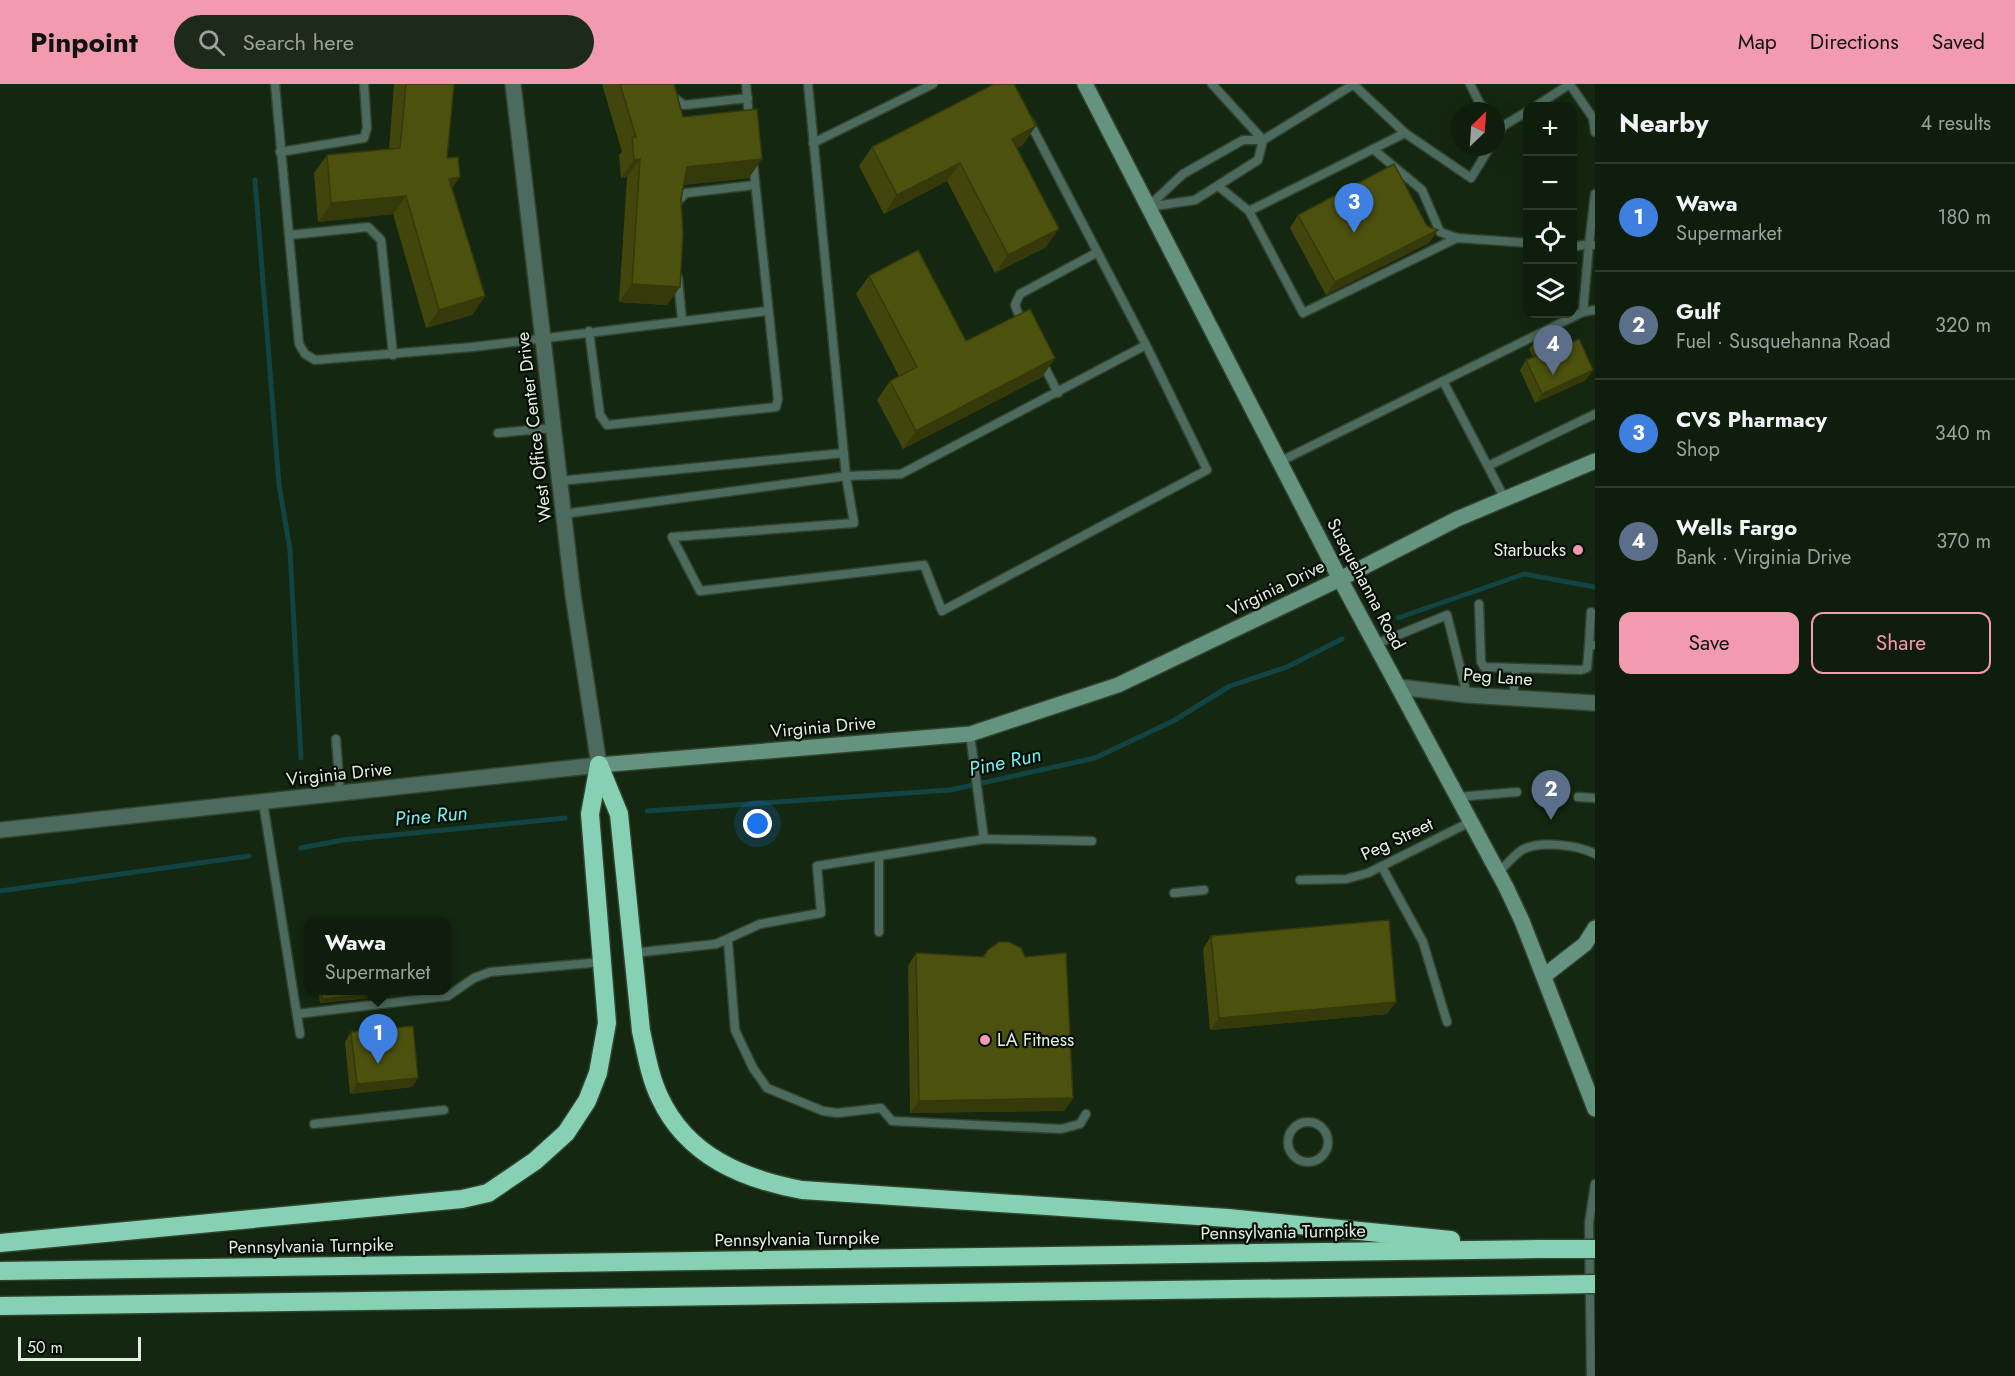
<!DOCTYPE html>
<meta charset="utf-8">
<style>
:root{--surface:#0f1d0c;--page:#1d2a1a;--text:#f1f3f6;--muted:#9ba29d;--line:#2f3b2d;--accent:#f29aaf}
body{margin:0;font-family:Jost,sans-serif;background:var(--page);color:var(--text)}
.controls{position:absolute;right:18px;top:18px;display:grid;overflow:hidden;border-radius:12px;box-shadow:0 6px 24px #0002}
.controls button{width:54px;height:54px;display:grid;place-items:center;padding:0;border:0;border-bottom:2px solid var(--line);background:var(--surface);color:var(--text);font:30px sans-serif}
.compass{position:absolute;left:1451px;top:18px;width:54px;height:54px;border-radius:50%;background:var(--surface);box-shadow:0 6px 24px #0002;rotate:25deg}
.scale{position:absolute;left:18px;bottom:15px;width:123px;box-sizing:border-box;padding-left:6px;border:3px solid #e3efe1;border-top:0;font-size:16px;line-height:21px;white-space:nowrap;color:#e3efe1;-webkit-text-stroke:4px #060d05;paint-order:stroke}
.you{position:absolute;left:758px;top:740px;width:21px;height:21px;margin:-15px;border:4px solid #fff;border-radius:50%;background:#1a73e8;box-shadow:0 0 0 9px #1a73e833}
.badge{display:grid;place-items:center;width:39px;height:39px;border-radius:50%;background:var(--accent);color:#fff;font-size:20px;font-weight:700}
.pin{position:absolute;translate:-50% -50px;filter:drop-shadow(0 2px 3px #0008)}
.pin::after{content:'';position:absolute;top:32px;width:21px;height:18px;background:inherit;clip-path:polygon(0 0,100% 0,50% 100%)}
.popup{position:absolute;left:304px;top:833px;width:147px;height:78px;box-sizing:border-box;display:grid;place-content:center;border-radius:12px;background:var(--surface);filter:drop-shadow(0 2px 4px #0005);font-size:20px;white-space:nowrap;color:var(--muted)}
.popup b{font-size:22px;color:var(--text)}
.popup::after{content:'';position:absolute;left:50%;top:100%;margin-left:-12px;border:12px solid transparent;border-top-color:var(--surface)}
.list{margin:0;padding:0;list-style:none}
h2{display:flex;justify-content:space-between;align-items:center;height:78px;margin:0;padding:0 24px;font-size:26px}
h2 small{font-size:20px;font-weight:400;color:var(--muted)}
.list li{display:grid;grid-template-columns:39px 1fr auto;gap:18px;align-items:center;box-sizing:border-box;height:108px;padding:0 24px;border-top:2px solid var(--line)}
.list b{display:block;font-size:22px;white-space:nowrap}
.list p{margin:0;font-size:20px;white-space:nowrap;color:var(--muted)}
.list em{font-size:20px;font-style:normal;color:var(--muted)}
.actions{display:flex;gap:12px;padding:18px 24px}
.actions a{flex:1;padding:14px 0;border:2px solid var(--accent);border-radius:12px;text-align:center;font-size:21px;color:var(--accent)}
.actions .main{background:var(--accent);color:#111}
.icon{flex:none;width:33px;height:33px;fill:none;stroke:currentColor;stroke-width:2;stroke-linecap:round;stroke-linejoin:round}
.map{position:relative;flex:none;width:1595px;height:1292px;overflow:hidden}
header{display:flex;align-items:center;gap:36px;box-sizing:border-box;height:84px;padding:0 30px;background:var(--accent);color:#111}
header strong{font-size:28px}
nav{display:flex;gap:33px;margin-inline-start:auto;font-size:21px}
.search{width:420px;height:54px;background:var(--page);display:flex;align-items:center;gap:15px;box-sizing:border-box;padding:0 21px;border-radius:33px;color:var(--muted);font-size:22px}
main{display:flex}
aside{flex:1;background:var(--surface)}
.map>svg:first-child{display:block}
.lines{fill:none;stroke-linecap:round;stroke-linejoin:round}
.stream{stroke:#124444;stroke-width:5}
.service-casing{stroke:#31432d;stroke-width:11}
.minor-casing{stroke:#31432d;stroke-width:18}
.tertiary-casing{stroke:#31432d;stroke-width:18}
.secondary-casing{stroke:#31432d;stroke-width:18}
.motorway-casing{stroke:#31432d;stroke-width:21}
.service{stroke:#4d6a5e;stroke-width:8}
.minor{stroke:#4d6a5e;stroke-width:15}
.tertiary{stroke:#4d6a5e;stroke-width:15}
.secondary{stroke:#649380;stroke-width:15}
.motorway{stroke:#86d0b3;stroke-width:18}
.motorway-bridge-casing{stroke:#31432d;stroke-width:21;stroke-linecap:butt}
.motorway-bridge{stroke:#86d0b3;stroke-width:18}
.wall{fill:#42460c}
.shaded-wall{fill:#36390a}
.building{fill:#4d510e;stroke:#36390a;stroke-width:1.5}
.poi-dot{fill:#f29aaf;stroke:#060d05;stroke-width:2}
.labels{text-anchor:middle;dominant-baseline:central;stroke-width:4.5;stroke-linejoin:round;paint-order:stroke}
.street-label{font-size:18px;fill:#e3efe1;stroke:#060d05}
.poi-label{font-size:18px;fill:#e3efe1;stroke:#060d05;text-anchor:end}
.water-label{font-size:20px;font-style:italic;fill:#6ef2f1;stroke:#060d05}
</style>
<header>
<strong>Pinpoint</strong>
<div class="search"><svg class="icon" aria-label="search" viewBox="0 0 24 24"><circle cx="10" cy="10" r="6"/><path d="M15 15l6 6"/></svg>Search here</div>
<nav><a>Map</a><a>Directions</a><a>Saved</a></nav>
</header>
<main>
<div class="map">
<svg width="1595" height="1292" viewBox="0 0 1595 1292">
<rect width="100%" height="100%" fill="#142710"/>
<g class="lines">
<!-- stream -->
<g class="stream">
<polyline points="255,96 279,401 290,466 301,674"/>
<polyline points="1398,534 1524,490 1595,503"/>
<polyline points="647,727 950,706 1095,674 1173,637 1230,602 1287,583 1342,555"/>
<polyline points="301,764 343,756 565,734"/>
<polyline points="0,807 249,772"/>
</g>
<defs>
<g id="service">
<polyline points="275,0 299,260 305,270 315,276 473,263 767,227"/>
<polyline points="667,0 673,13 684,21 748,14"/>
<polyline points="746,0 749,35"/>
<polyline points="808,0 846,392 854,439 672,453 700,507 924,481 942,527 1207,386 1146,261 1029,37"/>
<polyline points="1212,0 1263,56 1354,0"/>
<polyline points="1470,0 1480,20 1488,27"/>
<polyline points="1571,2 1593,34 1595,48"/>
<polyline points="1536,22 1570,0"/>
<polyline points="1496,35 1503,42"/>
<polyline points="1405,49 1471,94 1490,63"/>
<polyline points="1496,53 1503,42 1528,27"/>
<polygon points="1243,56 1263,56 1258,76 1195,116 1148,123 1183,90"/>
<polyline points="813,59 933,0"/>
<polyline points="280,68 364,54 367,44 364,0"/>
<polyline points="1218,102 1249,127 1303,229 1457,154 1440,148 1422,106 1373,65"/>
<polyline points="676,119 686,109 755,101"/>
<polyline points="1249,127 1405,49 1353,0"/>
<polyline points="289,151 368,143 381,156 393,271"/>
<polyline points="1457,154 1528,159"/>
<polyline points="1572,163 1589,160 1595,110"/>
<polyline points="678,194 682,237"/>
<polyline points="1583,228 1589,160 1595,161"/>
<polyline points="1022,239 1015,221 1020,210 1096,169"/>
<polyline points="589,247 600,331 607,341 776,323 778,315 753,78"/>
<polyline points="1042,278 1058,309"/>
<polyline points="1443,297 1505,415"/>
<polyline points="498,349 553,344"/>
<polyline points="1279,378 1583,228 1595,226"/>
<polyline points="1488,382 1595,330"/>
<polyline points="559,397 844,369"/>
<polyline points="563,430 846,392 901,390 1146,261"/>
<polyline points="1479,520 1481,578 1484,583 1581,586 1587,584 1589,561 1595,561"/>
<polyline points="1376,560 1447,531 1467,611"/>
<polyline points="1589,561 1591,528"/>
<polyline points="1513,614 1516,585"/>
<polyline points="970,650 984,755"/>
<polyline points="336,655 340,709"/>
<polyline points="1457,713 1517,708"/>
<polyline points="1578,713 1595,714"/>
<polyline points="263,718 300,950"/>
<polyline points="879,772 879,848"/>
<polyline points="1382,783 1423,858 1447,938"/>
<path d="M1498,789C1505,782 1513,772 1522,766C1539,756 1578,761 1595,770"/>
<polyline points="1300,796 1346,795 1368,789 1470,738"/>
<polyline points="1174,809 1204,806"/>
<polyline points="728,857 735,946 753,984 767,1004 823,1027 837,1029 881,1024 892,1037 1061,1045 1080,1040 1086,1030"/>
<polyline points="633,869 716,860 760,840 821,829 817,782 984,755 1092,757"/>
<polyline points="297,930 448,912 474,894 490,888 602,878"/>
<circle cx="1308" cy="1058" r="20"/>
<polyline points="314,1040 444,1026"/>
<polyline points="1591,1292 1589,1139 1595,1100"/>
</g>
<polyline id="minor" points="1399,603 1467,611 1595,619"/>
<polyline id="tertiary" points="0,746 599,681 573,511 513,0"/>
<g id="secondary">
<polyline points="1085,0 1340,495 1506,803 1522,837 1595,1025"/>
<polyline points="599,681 970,650 1118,601 1340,495 1457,435 1595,377"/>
<polyline points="1544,892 1585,860 1595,844"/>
</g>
<g id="motorway">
<path d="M599,681L619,730L641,947C646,969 650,994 660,1014C687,1072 743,1095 802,1106L1228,1134L1451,1156"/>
<polyline points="0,1159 462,1115 488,1109 535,1077 566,1049 587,1017 598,989 607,939 590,730 599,681"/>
<polyline points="0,1187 1539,1165"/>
<polyline points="0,1222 1536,1201"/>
</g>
</defs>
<!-- service casing -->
<use href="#service" class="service-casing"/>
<!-- minor casing -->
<use href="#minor" class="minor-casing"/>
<!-- tertiary casing -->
<use href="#tertiary" class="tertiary-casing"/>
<!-- secondary casing -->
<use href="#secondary" class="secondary-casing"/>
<!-- motorway casing -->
<use href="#motorway" class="motorway-casing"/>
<!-- service -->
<use href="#service" class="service"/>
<!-- minor -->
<use href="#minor" class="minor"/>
<!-- tertiary -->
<use href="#tertiary" class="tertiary"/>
<!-- secondary -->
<use href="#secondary" class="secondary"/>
<!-- motorway -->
<use href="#motorway" class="motorway"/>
<defs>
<g id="motorway-bridge">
<polyline points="1539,1165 1595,1165"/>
<polyline points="1536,1201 1595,1200"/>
</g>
</defs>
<!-- motorway-bridge casing -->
<use href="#motorway-bridge" class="motorway-bridge-casing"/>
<!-- motorway-bridge -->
<use href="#motorway-bridge" class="motorway-bridge"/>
</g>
<!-- wall -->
<g class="wall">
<polygon points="394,0 454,0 447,74 460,93 452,104 485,212 472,231 426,244 393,130 318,138 314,89 327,71 389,65"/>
<polygon points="602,0 674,0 683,33 749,94 683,101 681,115 680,203 667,221 619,218 627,93 621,94 619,71 622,68"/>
<polygon points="1023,61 1017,64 1046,163 995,189 947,97 884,130 859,82 872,63"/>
<polygon points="1298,131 1427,142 1438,146 1429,159 1326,211 1290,144"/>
<polygon points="869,192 966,257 1055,274 1042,293 903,365 877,316 890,297 899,292 856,210"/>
<polygon points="1536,256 1586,296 1535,319 1520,286 1526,276 1533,273 1529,265"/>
<polygon points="1211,852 1387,930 1210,946 1203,865"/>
<polygon points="988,866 1073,1014 1064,1027 910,1029 908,882 916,869 982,873"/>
<polygon points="318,906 418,906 417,909 320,919"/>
<polygon points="351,948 418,994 412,1003 350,1010 345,958"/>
</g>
<!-- shaded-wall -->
<g class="shaded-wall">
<polygon points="1036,42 1023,61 999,73 1012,55"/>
<polygon points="640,75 627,93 621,94 634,76"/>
<polygon points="762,75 749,94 674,102 687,83"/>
<polygon points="960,79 947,97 884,130 897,111"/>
<polygon points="460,93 447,112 449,95"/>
<polygon points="406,112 393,130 318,138 331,119"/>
<polygon points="1059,145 1046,163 995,189 1008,171"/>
<polygon points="1438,146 1429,159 1326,211 1335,198"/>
<polygon points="632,200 680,203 667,221 619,218"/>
<polygon points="485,212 472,231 426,244 439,226"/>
<polygon points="1055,274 1042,293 903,365 916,347"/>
<polygon points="1593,286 1586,296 1535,319 1542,310"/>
<polygon points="418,906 417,909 320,919 322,915"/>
<polygon points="1396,918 1387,930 1210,946 1219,934"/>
<polygon points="418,994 412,1003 350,1010 357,1000"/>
<polygon points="1073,1014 1064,1027 910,1029 919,1017"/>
</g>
<!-- building -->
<g class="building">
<polygon points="406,0 454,0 447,74 458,73 460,93 449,95 485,212 439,226 406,112 331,119 327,71 400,64"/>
<polygon points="620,0 674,0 683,33 757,25 762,75 687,83 681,115 683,149 680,203 632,200 640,75 634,76 632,53 636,53"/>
<polygon points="994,0 1014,0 1036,42 1012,55 1059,145 1008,171 960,79 897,111 872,63"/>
<polygon points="1394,80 1427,142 1438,146 1335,198 1298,131"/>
<polygon points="918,166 966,257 1030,225 1055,274 916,347 890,297 917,283 869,192"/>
<polygon points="1562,244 1569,260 1579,255 1593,286 1542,310 1526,276 1542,269 1536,256"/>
<polygon points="1389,836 1396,918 1219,934 1211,852"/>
<polygon points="999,858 1009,858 1021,864 1025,873 1066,869 1073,1014 919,1017 916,869 984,873 988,866"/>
<polygon points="321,906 415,906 322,915"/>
<polygon points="413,942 418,994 357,1000 351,948"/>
</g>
<!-- markers -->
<g class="poi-dot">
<circle cx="1578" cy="466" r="6"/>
<circle cx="985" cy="956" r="6"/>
</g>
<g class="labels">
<!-- street labels -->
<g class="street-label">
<text transform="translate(534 343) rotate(-97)">West Office Center Drive</text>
<text transform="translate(1366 500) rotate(62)">Susquehanna Road</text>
<text transform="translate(1276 504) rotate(-26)">Virginia Drive</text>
<text transform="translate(1498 593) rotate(4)">Peg Lane</text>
<text transform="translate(823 643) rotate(-5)">Virginia Drive</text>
<text transform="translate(339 690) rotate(-6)">Virginia Drive</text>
<text transform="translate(1397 755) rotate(-25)">Peg Street</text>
<text transform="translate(1283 1148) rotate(-1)">Pennsylvania Turnpike</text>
<text transform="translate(797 1155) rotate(-1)">Pennsylvania Turnpike</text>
<text transform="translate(311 1162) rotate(-1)">Pennsylvania Turnpike</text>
</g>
<!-- poi labels -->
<g class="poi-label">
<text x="1566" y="466">Starbucks</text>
<text x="997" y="956" text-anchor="start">LA Fitness</text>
</g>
<!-- water labels -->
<g class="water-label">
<text transform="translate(1005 678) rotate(-12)">Pine Run</text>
<text transform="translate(431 732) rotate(-5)">Pine Run</text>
</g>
</g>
</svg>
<div class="controls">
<button>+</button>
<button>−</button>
<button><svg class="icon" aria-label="locate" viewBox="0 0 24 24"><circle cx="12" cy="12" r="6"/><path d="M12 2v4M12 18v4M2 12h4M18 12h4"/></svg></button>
<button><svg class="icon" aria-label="layers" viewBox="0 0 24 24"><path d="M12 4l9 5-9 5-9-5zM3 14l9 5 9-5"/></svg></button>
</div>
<svg class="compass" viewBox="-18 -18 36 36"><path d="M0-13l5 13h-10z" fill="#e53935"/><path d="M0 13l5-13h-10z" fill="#9ba29d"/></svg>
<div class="scale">50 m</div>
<div class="you"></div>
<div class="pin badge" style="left:378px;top:980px;background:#3f7fe0">1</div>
<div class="popup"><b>Wawa</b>Supermarket</div>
<div class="pin badge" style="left:1551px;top:736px;background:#5c6f8a">2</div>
<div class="pin badge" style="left:1354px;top:149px;background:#3f7fe0">3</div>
<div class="pin badge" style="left:1553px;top:291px;background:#5c6f8a">4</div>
</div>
<aside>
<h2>Nearby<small>4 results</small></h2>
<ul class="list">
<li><span class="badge" style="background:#3f7fe0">1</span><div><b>Wawa</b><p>Supermarket</p></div><em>180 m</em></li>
<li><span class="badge" style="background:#5c6f8a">2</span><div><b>Gulf</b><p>Fuel · Susquehanna Road</p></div><em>320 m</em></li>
<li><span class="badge" style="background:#3f7fe0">3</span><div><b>CVS Pharmacy</b><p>Shop</p></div><em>340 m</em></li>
<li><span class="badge" style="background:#5c6f8a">4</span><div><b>Wells Fargo</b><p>Bank · Virginia Drive</p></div><em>370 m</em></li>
</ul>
<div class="actions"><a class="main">Save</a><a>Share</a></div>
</aside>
</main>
